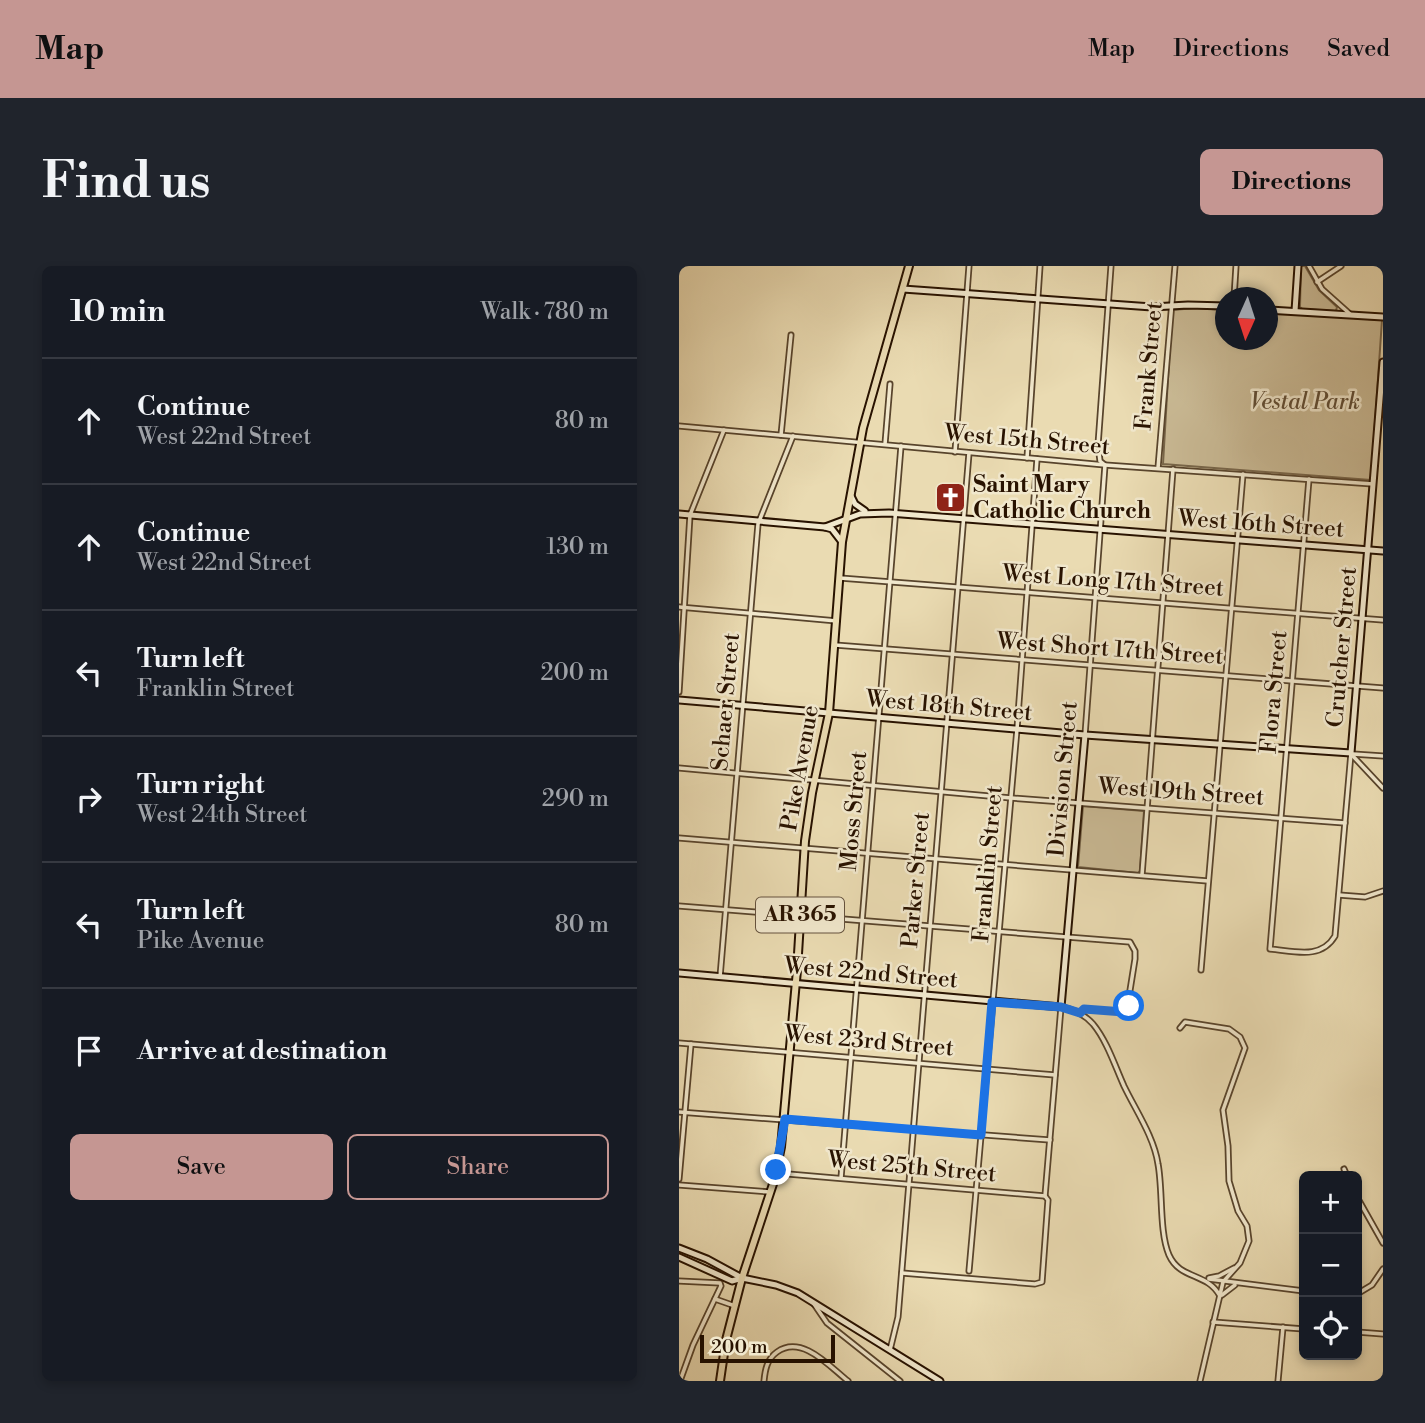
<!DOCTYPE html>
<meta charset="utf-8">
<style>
:root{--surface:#171b24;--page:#20242c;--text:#f1f3f6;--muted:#9ea1a6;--line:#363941;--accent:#c59692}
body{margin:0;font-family:"Libre Bodoni",serif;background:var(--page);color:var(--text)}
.controls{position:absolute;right:21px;bottom:21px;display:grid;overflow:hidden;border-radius:10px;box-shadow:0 4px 10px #0003}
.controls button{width:63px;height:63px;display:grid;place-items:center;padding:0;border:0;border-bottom:2px solid var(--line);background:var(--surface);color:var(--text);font:35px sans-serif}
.compass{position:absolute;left:536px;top:21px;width:63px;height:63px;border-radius:50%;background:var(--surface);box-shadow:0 4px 10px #0003;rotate:183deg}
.scale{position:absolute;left:21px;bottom:18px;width:135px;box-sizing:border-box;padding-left:7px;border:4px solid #281200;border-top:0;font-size:19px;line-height:24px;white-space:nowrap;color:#281200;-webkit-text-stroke:5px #f1e8cd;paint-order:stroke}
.stop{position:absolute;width:21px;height:21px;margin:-16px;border:5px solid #1a73e8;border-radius:50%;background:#fff}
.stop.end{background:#1a73e8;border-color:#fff;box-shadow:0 2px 7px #0008}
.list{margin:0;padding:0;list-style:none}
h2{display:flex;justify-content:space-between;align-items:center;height:91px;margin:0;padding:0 28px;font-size:30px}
h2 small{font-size:23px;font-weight:400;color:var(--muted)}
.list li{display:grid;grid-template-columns:46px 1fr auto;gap:21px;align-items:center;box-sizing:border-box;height:126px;padding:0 28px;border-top:2px solid var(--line)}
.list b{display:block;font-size:26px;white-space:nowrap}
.list p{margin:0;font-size:23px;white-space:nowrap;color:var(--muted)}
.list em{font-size:23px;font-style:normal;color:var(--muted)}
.actions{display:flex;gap:14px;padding:21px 28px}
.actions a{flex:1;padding:16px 0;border:2px solid var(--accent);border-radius:10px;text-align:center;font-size:24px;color:var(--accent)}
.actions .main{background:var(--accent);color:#111}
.icon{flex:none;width:38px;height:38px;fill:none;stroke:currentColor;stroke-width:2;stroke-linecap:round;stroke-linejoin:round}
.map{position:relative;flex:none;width:704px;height:1115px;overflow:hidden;border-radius:10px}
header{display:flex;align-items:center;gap:42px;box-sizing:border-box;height:98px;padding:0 35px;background:var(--accent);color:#111}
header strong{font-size:33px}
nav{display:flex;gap:38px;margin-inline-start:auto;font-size:24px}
.intro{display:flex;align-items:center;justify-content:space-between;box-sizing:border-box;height:168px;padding:0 42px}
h1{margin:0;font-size:49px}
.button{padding:18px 32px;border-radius:10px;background:var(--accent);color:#111;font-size:24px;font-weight:700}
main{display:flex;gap:42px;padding:0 42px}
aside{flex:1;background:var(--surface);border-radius:10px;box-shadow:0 4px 10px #0003}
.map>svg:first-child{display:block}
.green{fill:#c9b994;stroke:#78664a;stroke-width:2}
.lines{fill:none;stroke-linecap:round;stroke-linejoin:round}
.street-casing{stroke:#58442c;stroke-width:7}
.secondary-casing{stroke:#281200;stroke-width:9}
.primary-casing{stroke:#281200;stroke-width:10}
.street{stroke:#f1e8cd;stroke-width:3.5}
.secondary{stroke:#f1e8cd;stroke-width:5}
.primary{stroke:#eadbb2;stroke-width:6}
.route{stroke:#1a73e8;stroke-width:9}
.labels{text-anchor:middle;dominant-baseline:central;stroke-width:5;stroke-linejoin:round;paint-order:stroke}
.shield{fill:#f1e8cd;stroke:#64523e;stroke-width:2}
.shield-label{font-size:21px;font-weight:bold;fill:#281200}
.street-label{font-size:23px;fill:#281200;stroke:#f1e8cd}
.park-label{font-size:23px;font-style:italic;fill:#604c34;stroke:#f1e8cd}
.poi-label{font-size:23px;font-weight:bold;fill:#281200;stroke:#f1e8cd;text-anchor:start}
</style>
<header>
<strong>Map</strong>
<nav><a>Map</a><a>Directions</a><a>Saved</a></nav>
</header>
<div class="intro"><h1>Find us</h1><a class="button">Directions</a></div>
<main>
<aside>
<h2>10 min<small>Walk · 780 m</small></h2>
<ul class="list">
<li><svg class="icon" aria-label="ahead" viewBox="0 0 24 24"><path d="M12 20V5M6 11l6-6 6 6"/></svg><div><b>Continue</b><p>West 22nd Street</p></div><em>80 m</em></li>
<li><svg class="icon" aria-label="ahead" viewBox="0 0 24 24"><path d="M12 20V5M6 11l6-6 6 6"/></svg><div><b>Continue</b><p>West 22nd Street</p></div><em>130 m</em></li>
<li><svg class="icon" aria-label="left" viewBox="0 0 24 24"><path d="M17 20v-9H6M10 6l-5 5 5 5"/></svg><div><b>Turn left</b><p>Franklin Street</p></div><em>200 m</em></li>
<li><svg class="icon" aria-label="right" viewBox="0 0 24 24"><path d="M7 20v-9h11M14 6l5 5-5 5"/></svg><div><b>Turn right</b><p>West 24th Street</p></div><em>290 m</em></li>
<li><svg class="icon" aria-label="left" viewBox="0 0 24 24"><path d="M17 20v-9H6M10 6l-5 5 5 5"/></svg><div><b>Turn left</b><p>Pike Avenue</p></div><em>80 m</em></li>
<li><svg class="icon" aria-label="arrive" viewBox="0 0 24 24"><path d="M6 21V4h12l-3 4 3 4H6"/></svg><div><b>Arrive at destination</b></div></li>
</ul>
<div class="actions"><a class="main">Save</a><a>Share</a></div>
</aside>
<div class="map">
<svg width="704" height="1115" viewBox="0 0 704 1115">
<rect width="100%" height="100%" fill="#eadbb2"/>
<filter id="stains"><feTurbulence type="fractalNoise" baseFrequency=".00286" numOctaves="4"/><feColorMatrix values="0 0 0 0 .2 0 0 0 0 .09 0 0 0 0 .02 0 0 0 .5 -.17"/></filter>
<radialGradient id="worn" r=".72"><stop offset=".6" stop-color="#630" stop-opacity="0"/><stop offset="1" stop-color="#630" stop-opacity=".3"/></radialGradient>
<!-- green -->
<g class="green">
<polygon points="622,0 626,0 640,24 658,41 657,45 623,43 621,41"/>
<polygon points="517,42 546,44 547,74 589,74 589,46 703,54 692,214 484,198 493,44"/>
<polygon points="404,540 465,545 461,605 459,607 399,601"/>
</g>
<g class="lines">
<defs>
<g id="street">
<polyline points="630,0 643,23 671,48"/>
<polyline points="638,16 662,0"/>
<polyline points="555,32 557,0"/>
<polyline points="0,160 426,199 694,218"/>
<polyline points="102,169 112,69"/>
<polyline points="206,178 211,118"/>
<polyline points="276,186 290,0"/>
<polyline points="348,192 361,0"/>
<polyline points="479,202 496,0"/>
<path d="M630,213L591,683C615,685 642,694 656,670L672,487"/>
<polyline points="161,312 704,354"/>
<polyline points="0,341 158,355"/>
<polyline points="156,379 704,422"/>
<polyline points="0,426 11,249 45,164"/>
<polyline points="406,469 426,199 421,195 419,179 432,0"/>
<polyline points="672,488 704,522"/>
<polyline points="674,488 704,490"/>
<polyline points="0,502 332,532 666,557"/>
<polyline points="0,572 529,615"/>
<polyline points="463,609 494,203"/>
<polyline points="660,629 686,631 704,625"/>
<polyline points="0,640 451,676 456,685 456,693 448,743 445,746 405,743 401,747"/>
<polyline points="522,704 564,208"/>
<polyline points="41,711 79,258 114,170"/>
<polyline points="501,762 506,756 550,763 561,771 566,782 544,844 549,880 550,915 559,945 568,960 570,975 561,997 544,1016 521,1115"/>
<polyline points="0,777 376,809"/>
<polyline points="0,846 371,874"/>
<polyline points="665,903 668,910"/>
<polyline points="98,904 109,908 366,930"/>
<polyline points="162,912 222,180"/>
<polyline points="0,913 12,778"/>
<polyline points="0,919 91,926"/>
<polyline points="678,931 704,977"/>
<polyline points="290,1005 338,463 358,193"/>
<path d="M223,1007L356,1018L363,1016L369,934L366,930L382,741C395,743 405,748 414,758C428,775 436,800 445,820C457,845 475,871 479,898C484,924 480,966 490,989C501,1014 528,1006 541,1030"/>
<polyline points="530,1012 540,1010 555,1002"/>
<polyline points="530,1013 625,1025"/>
<polyline points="0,1015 41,1017 42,1020 14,1079 1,1115"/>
<polyline points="678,1028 693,1019 704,1003"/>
<polyline points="543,1029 556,1019"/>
<polyline points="36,1033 56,1040"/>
<polyline points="135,1038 148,1057 221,1115"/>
<polyline points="534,1056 625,1063"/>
<polyline points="678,1066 704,1068"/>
<polyline points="211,1084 219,1051 290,187"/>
<path d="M85,1115C86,1104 88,1093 98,1086C123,1068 151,1101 169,1115"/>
<polyline points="599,1115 604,1061"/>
</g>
<g id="secondary">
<polyline points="224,23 473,41 509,39 547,40"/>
<polyline points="589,44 704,51"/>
<polyline points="616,45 619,0"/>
<polyline points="172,230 176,238 186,245"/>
<polyline points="0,248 146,261 181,248 210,247 704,285"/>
<polyline points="146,261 153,263 163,276"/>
<polyline points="0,434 406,469 672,487 704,96"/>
<polyline points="0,707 382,741 406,469"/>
<polyline points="0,982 28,993 63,1012 97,1019 119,1027 261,1115"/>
<polyline points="0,991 53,1015 63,1012"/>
</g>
<polyline id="primary" points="41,1115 47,1074 63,1012 95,915 102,881 118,704 126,575 133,527 150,447 163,276 184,162 230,0"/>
</defs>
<!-- street casing -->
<use href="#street" class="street-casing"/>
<!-- secondary casing -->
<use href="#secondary" class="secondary-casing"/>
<!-- primary casing -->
<use href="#primary" class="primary-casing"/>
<!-- street -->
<use href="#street" class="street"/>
<!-- secondary -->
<use href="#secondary" class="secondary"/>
<!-- primary -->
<use href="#primary" class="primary"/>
</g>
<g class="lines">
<!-- route -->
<polyline class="route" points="97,904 106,853 302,869 313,736 382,741 401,747 405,743 445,746 450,740"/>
</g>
<!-- icons -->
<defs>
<symbol id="church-square" viewBox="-11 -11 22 22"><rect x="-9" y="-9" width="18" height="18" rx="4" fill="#8f2418" stroke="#f1e8cd"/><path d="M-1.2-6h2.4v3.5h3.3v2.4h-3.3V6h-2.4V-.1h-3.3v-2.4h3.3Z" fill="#fff"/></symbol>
</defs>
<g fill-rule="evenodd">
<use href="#church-square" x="254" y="214" width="35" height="35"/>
</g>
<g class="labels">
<!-- shield labels -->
<rect class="shield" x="77" y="631.5" width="88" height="35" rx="5"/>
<g class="shield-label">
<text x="121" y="649">AR 365</text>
</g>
<!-- street labels -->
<g class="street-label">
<text transform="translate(470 100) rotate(-85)">Frank Street</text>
<text transform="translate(348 174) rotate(5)">West 15th Street</text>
<text transform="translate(582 258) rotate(4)">West 16th Street</text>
<text transform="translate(434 315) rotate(4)">West Long 17th Street</text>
<text transform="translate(663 381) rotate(-85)">Crutcher Street</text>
<text transform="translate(431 383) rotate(4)">West Short 17th Street</text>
<text transform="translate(595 426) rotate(-85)">Flora Street</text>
<text transform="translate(47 436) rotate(-85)">Schaer Street</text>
<text transform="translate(270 440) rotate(5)">West 18th Street</text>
<text transform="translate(121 502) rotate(-80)">Pike Avenue</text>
<text transform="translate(384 513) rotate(-85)">Division Street</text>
<text transform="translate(502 526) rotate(4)">West 19th Street</text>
<text transform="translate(175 545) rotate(-85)">Moss Street</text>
<text transform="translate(309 598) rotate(-85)">Franklin Street</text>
<text transform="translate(237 614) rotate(-85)">Parker Street</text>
<text transform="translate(192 707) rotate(5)">West 22nd Street</text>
<text transform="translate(190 775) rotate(5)">West 23rd Street</text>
<text transform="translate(233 901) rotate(5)">West 25th Street</text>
</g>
<!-- park labels -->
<g class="park-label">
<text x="626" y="136">Vestal Park</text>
</g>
<!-- poi labels -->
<g class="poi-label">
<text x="294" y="219">Saint Mary<tspan x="294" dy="26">Catholic Church</tspan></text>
</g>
</g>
<rect width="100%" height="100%" filter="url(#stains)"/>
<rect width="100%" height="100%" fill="url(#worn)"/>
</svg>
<div class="controls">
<button>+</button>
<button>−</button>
<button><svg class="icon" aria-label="locate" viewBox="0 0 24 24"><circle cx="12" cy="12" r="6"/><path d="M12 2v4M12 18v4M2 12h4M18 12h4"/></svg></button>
</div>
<svg class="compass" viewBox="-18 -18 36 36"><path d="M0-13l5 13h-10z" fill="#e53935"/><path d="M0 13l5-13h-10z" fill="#9ea1a6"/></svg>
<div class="scale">200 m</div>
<div class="stop" style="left:450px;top:740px"></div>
<div class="stop end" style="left:97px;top:904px"></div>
</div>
</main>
